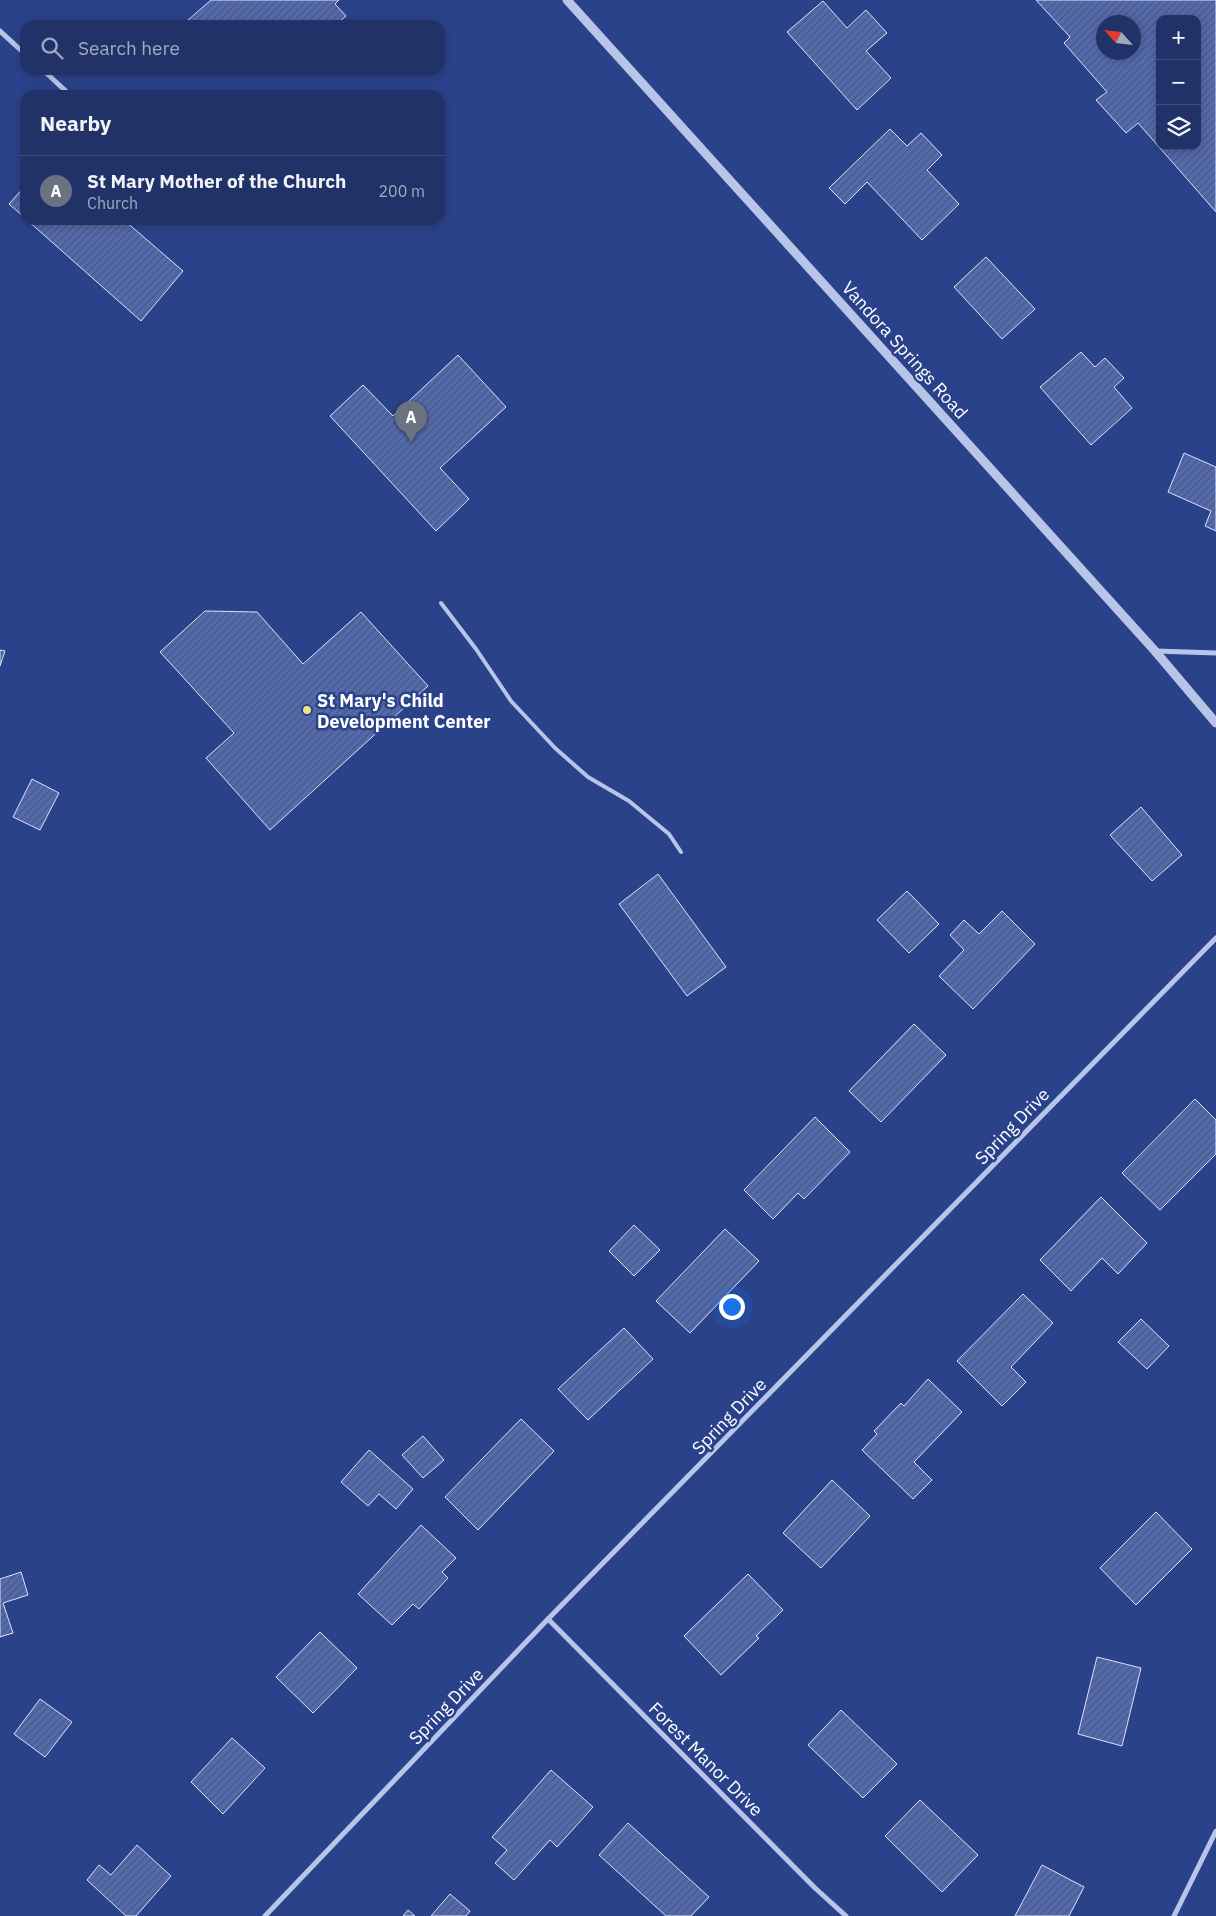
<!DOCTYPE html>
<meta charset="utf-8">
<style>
:root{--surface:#203268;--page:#283a6e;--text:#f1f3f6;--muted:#a2aac0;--line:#3d4d7c;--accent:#e69b98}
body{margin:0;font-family:"IBM Plex Sans",sans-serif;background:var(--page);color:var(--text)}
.controls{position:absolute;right:15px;top:15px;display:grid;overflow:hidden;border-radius:10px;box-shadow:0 2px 8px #0003}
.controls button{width:45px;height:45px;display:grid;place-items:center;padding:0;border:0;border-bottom:1px solid var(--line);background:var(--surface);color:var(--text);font:25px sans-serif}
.compass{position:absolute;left:1096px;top:15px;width:45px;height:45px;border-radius:50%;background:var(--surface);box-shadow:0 2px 8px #0003;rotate:297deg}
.you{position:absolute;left:731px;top:1306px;width:18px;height:18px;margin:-12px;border:4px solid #fff;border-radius:50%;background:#1a73e8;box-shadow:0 0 0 8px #1a73e833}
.badge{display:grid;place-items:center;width:32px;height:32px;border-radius:50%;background:var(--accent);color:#fff;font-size:16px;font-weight:700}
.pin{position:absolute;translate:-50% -41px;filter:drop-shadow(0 1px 2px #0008)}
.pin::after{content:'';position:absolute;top:26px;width:18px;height:15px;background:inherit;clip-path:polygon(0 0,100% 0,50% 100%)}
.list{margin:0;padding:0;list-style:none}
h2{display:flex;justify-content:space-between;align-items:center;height:65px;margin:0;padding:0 20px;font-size:21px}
h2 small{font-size:16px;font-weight:400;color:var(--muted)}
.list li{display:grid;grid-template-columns:32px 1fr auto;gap:15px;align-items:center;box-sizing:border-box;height:70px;padding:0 20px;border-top:1px solid var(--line)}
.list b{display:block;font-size:19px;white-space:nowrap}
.list p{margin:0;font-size:16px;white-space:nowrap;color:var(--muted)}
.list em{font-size:16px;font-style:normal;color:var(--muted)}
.icon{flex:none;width:28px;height:28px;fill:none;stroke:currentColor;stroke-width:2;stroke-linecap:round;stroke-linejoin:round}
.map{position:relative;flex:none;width:1216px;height:1916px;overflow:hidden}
.search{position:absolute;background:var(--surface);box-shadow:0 2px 8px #0003;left:20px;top:20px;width:425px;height:55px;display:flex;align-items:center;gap:12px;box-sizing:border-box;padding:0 18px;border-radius:15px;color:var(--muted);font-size:19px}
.panel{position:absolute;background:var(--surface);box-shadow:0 2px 8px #0003;left:20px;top:90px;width:425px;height:135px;border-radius:15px}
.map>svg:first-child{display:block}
.building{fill:url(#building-hatch);stroke:#dce3f7;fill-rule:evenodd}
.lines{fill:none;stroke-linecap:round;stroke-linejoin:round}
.service{stroke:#b8c5e9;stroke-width:4}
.minor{stroke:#b8c5e9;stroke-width:5}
.tertiary{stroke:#b8c5e9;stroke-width:9}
.poi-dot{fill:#efe480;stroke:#2a428a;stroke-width:2}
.labels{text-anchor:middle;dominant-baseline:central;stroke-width:5;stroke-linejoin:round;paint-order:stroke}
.street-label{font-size:18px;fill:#fff;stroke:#2a428a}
.poi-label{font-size:18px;font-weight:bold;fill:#fff;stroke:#2a428a;text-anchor:start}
</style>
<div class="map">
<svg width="1216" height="1916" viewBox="0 0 1216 1916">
<defs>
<pattern id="building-hatch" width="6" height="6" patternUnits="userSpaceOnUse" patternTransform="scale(1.25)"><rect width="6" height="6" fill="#536ab1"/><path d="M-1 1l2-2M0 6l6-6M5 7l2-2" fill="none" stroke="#4f5874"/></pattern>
</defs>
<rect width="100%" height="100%" fill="#2a428a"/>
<!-- building -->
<g class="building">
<polygon points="211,0 339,0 335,4 346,16 335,25 244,25 241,22 238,25 190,25 187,21"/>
<path d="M1036,0H1216V212L1138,123L1126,133L1096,100L1107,92L1064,43L1070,37ZM1160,19H1197V146H1160ZM1104,22H1134V52H1104Z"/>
<polygon points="823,1 847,28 866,10 887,33 866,51 891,78 857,110 787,32"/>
<polygon points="890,129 907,146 921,133 942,155 927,170 959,204 922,240 867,182 845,204 829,188"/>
<polygon points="25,186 25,218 9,204"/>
<polygon points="27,220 124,220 183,271 141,321"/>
<polygon points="986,257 1035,309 1002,339 954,287"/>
<polygon points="1081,352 1095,367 1105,358 1124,378 1114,387 1132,408 1091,445 1040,387"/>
<polygon points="458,355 506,407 440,468 469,499 436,531 330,416 363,385 393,416"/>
<polygon points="1184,453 1216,467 1216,531 1205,526 1211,511 1168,492"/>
<polygon points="205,611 257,612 303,664 361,612 428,686 270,830 206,758 234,733 160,652"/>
<polygon points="0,650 5,651 0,666"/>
<polygon points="32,779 59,793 40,830 13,817"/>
<polygon points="1141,807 1182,855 1152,881 1110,835"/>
<polygon points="658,874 726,967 687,996 619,904"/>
<polygon points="907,891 939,924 909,953 877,920"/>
<polygon points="1002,911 1035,944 973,1009 939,976 964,950 950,935 964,920 979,934"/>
<polygon points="914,1024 946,1055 881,1122 849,1091"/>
<polygon points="1195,1099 1216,1120 1216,1154 1160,1210 1122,1173"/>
<polygon points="815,1117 850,1152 804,1199 798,1193 773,1219 744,1190"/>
<polygon points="1101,1197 1147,1243 1118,1274 1102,1258 1071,1291 1040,1260"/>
<polygon points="634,1225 660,1250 634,1276 609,1251"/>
<polygon points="725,1229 759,1261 690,1333 656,1301"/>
<polygon points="1023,1294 1053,1323 1011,1367 1026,1382 1002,1406 957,1361"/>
<polygon points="1141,1319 1169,1346 1147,1369 1118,1342"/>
<polygon points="624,1328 653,1359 588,1420 558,1389"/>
<polygon points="928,1379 962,1412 914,1462 932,1480 913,1499 862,1450 877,1434 874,1431 901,1403 904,1406"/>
<polygon points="521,1419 554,1451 478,1530 445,1497"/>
<polygon points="423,1436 444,1460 423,1478 402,1455"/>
<polygon points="369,1450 413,1489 396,1509 379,1494 368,1506 341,1482"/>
<polygon points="832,1480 870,1516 821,1568 783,1533"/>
<polygon points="1156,1512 1192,1549 1136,1605 1100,1568"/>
<polygon points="421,1525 456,1558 442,1572 448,1578 419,1609 413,1604 392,1625 358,1594"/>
<polygon points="21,1572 28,1595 3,1603 13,1633 0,1637 0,1579"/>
<polygon points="748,1574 783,1610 756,1636 759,1638 721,1675 684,1636"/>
<polygon points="320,1632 357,1668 313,1713 276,1677"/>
<polygon points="1097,1657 1141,1668 1122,1746 1078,1734"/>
<polygon points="40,1699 72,1722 45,1757 14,1734"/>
<polygon points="841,1710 897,1764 863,1798 808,1745"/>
<polygon points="232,1738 265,1768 223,1814 191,1782"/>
<polygon points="551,1770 593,1807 557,1847 550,1840 514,1880 495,1863 507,1850 492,1837"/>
<polygon points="920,1800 978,1855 942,1892 885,1836"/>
<polygon points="628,1823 709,1897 691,1916 666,1916 599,1855"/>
<polygon points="137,1845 171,1876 136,1916 126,1916 87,1880 99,1865 111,1875"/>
<polygon points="1042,1865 1084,1887 1069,1916 1015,1916"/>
<polygon points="450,1894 470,1911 466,1916 431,1916"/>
<polygon points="408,1910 415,1916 403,1916"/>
</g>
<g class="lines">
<!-- service -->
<polyline class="service" points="441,603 476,649 511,701 555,748 588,777 629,801 669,834 681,852"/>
<!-- minor -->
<g class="minor">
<polyline points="0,31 25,54"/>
<polyline points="43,70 70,95"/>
<polyline points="1156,651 1216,653"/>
<polyline points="548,1619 815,1888 846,1916"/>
<polyline points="265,1916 548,1619 1216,938"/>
<polyline points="1174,1916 1216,1831"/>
</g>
<!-- tertiary -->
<polyline class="tertiary" points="567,0 1155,651 1216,723"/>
</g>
<!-- markers -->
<circle class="poi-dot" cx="307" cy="710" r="5"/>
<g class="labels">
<!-- street labels -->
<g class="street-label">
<text transform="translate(905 350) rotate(48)">Vandora Springs Road</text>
<text transform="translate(1012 1126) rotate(-46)">Spring Drive</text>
<text transform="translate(729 1416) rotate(-46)">Spring Drive</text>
<text transform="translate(446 1706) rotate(-46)">Spring Drive</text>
<text transform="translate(706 1759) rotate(45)">Forest Manor Drive</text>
</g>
<!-- poi labels -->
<g class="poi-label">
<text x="317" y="700">St Mary's Child<tspan x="317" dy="21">Development Center</tspan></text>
</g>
</g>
</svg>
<div class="controls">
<button>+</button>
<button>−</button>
<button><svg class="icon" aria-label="layers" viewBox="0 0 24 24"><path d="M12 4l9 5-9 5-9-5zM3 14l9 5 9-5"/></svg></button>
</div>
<svg class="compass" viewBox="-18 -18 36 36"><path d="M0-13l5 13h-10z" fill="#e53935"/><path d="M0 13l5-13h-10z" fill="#a2aac0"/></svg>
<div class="you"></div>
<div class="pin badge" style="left:411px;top:442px;background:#6b7280">A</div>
<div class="search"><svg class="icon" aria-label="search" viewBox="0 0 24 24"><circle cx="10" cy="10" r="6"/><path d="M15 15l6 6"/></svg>Search here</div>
<section class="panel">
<h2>Nearby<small></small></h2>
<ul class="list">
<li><span class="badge" style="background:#6b7280">A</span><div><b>St Mary Mother of the Church</b><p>Church</p></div><em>200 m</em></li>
</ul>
</section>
</div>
